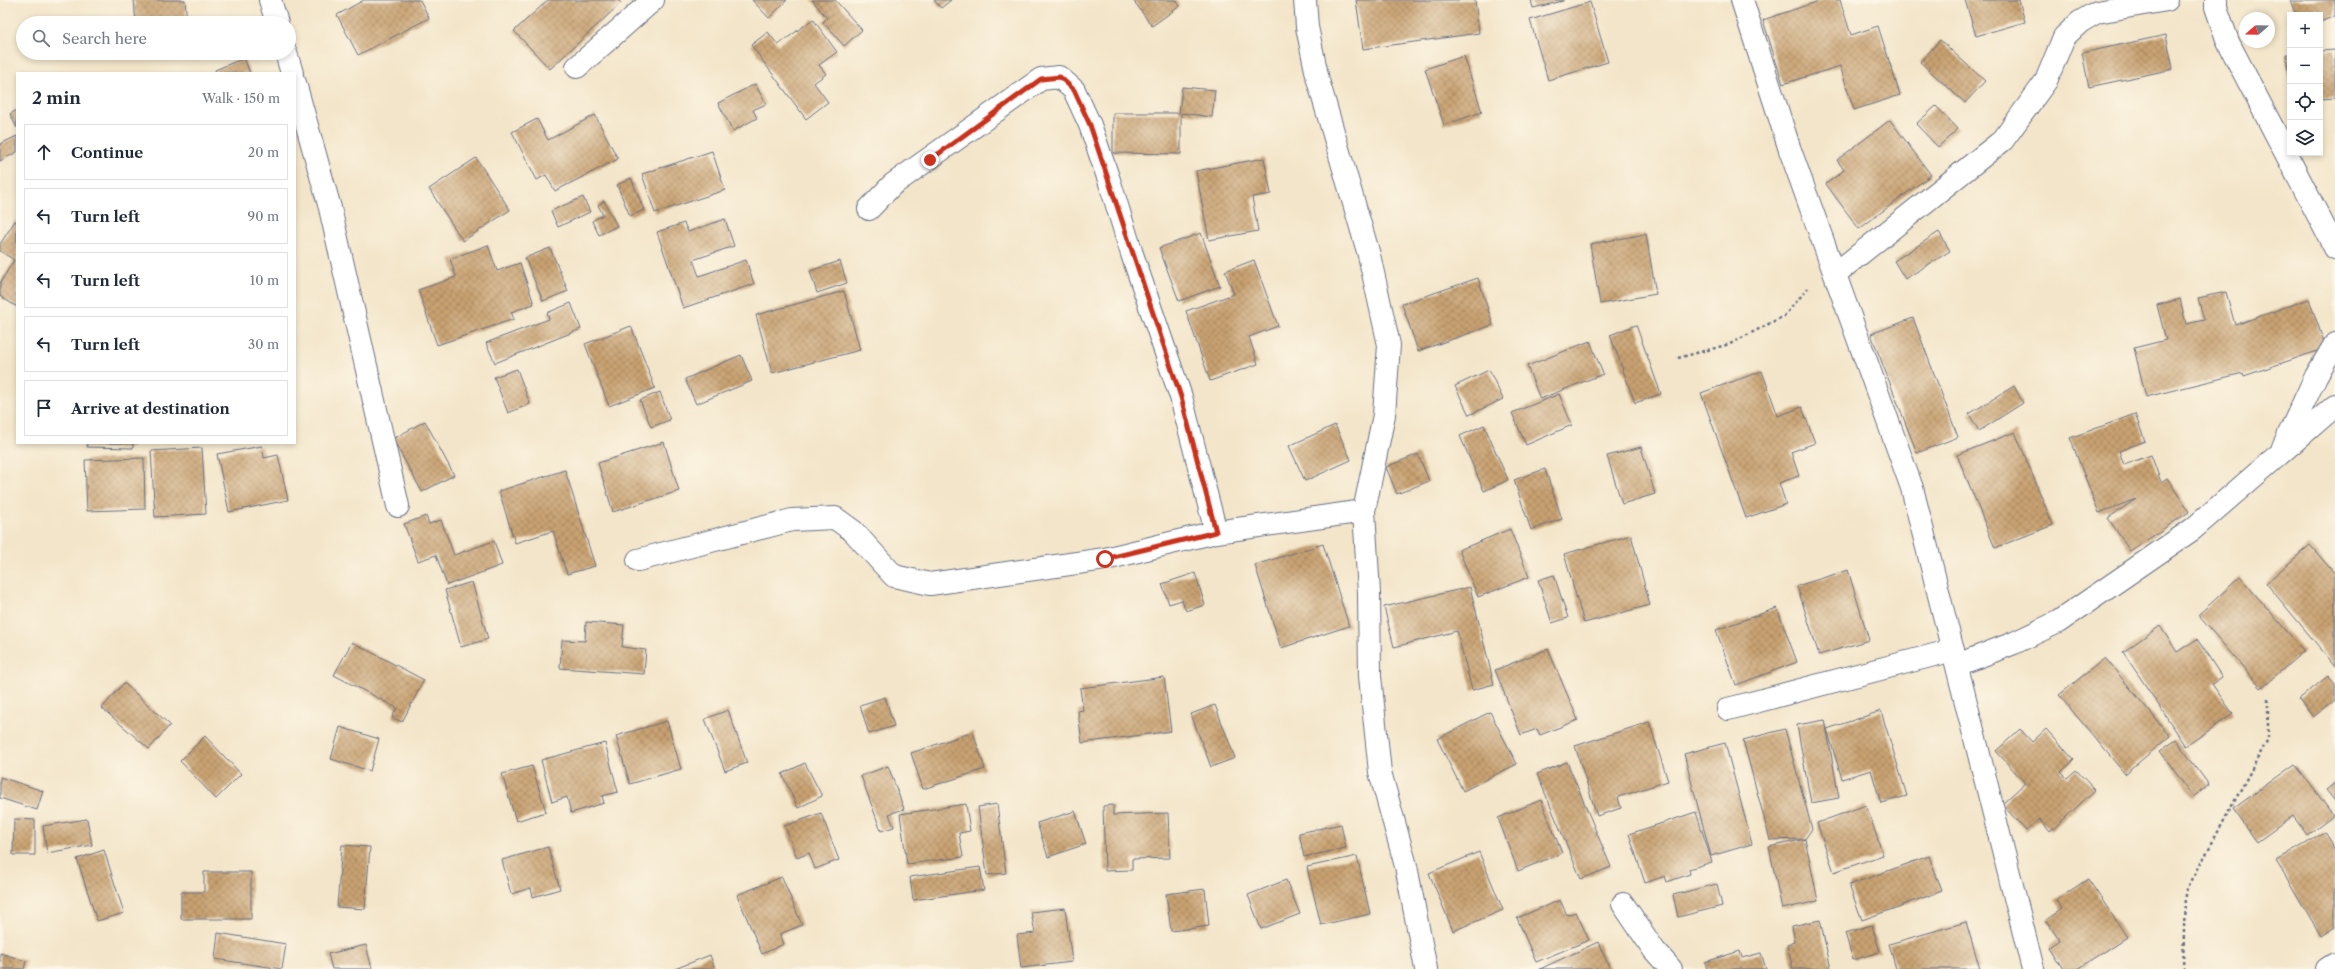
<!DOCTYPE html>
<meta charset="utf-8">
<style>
:root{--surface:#fff;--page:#f2f2f3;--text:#1f2937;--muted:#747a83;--line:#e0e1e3}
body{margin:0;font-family:"Libre Caslon Text",serif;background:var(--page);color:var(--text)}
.controls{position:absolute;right:12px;top:12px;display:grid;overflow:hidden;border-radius:0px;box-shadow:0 2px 6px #0003}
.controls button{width:36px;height:36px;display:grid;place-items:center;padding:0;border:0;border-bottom:1px solid var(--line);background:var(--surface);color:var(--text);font:20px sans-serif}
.compass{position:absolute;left:2239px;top:12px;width:36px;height:36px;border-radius:50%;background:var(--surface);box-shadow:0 2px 6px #0003;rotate:250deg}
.stop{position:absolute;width:12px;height:12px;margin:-9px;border:3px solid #c8321e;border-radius:50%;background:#fff}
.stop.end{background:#c8321e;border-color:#fff;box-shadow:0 1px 4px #0008}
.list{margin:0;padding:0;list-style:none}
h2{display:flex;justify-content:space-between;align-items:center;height:52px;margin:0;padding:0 16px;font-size:17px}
h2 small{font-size:13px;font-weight:400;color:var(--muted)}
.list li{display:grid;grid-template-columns:26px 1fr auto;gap:12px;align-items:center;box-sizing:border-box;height:56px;margin:0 8px 8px;padding:0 8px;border:1px solid var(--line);border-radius:0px}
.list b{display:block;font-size:15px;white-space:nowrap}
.list em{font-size:13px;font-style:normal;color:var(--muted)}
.icon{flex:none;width:22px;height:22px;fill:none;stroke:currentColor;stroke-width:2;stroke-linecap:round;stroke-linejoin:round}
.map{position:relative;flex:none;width:2335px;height:969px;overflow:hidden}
.search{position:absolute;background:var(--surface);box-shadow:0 2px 6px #0003;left:16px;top:16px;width:280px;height:44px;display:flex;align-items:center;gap:10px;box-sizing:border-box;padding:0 14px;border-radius:22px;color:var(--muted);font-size:15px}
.panel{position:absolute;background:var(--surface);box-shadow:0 2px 6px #0003;left:16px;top:72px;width:280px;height:372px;border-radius:0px}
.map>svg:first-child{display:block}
.building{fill:url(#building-cross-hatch)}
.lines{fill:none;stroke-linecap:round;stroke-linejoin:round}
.street-casing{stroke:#676f83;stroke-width:24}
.path{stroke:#676f83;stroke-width:2.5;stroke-dasharray:3 3;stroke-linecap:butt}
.street{stroke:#fff;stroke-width:22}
.route{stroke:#c8321e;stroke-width:5}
</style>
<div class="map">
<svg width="2335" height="969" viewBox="0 0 2335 969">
<defs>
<pattern id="building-cross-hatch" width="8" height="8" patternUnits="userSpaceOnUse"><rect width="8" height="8" fill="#c9a271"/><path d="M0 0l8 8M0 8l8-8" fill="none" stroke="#a28460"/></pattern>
</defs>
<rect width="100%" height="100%" fill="#fcf5e5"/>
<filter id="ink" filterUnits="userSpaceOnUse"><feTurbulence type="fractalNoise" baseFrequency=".025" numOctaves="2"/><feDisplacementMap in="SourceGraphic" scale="8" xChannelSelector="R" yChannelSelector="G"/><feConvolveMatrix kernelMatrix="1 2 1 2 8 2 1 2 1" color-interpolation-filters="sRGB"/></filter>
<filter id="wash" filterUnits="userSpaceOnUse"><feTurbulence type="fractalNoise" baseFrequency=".012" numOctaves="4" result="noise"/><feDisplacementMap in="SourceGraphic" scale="16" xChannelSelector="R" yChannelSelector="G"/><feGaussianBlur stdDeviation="0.9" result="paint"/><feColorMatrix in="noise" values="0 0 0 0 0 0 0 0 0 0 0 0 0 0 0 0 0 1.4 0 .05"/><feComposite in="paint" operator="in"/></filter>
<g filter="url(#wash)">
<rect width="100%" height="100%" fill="#f3e5c9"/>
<g id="blocks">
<!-- building -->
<g class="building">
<polygon points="134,0 185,0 187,23 136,23"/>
<polygon points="364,0 420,0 429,18 358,55 337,15"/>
<polygon points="548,0 618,0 621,3 550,69 514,31"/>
<polygon points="752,0 787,0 769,18"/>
<polygon points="812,0 835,0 862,30 844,46 823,22 827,18"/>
<polygon points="934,0 951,0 941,8"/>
<polygon points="1133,0 1176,0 1180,6 1152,26"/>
<polygon points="1356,0 1475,0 1479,33 1363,49"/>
<polygon points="1531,0 1563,0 1563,1 1533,8"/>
<polygon points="1822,0 1840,0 1851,35 1878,26 1900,95 1854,110 1840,66 1783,84 1763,20"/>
<polygon points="1965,0 2019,0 2025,22 1976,36"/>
<polygon points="2290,0 2335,0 2335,16 2320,22 2320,15 2296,15"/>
<polygon points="1590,2 1608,62 1548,80 1530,20"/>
<polygon points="813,19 837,52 819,65 826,74 814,83 828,102 806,119 751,45 768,32 778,45"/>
<polygon points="2166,35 2173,69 2089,87 2082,53"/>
<polygon points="1940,40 1985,81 1965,103 1920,62"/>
<polygon points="2335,50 2335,98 2320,99 2320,51"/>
<polygon points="2286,54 2290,54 2290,82 2289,82"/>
<polygon points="1464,56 1482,112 1444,125 1425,69"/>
<polygon points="244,58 250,73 216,73 215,70"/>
<polygon points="755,84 766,104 753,110 757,118 733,131 718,103"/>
<polygon points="1182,87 1215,90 1212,117 1181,113 1181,154 1113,153 1113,113 1179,113"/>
<polygon points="1936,106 1958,129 1938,147 1916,124"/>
<polygon points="17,110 17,128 10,114"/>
<polygon points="595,115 618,159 555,191 546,175 537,180 512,132 537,119 548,140"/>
<polygon points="1890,120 1931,175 1859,229 1826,184 1844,170 1837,160"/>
<polygon points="17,136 17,152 0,161 0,144"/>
<polygon points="712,151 725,190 655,213 642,174"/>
<polygon points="476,158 510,210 463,241 429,189"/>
<polygon points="1264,158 1271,194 1252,197 1258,231 1209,240 1196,171"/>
<polygon points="631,178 644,210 630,216 617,185"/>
<polygon points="583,197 590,212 558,227 551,211"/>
<polygon points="604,201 617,226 599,235 592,221 603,215 598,205"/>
<polygon points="725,219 734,246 693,260 699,276 746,260 754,284 683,308 657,232 684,223 688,232"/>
<polygon points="15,221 17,222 17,307 0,296 0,283 14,260 0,251 0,244"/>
<polygon points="1939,232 1950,251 1905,279 1894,261"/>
<polygon points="1201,233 1220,286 1179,301 1159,248"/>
<polygon points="1646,234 1656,294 1600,304 1590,244"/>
<polygon points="488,245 497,271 520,263 534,304 511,312 514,319 437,345 418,290 456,277 450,259"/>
<polygon points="550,248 568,291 543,301 525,258"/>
<polygon points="1254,260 1278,326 1249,337 1258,364 1210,381 1186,311 1234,294 1225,271"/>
<polygon points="840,261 847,283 817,293 810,271"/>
<polygon points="1478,278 1493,325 1418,351 1402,304"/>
<polygon points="844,291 860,350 772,373 756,315"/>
<polygon points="2226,292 2235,325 2309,299 2326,348 2244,376 2243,373 2146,397 2134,348 2166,340 2157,305 2180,299 2186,324 2204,320 2198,298"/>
<polygon points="571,303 581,329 495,363 486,343 549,319 547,313"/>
<polygon points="1913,318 1958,437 1917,453 1871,334"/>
<polygon points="1636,325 1661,394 1635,403 1610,335"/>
<polygon points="631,326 655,388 609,406 585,344"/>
<polygon points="1590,341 1603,374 1540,399 1527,366"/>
<polygon points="741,355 752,381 696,404 685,379"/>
<polygon points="517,369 530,404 508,413 494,377"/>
<polygon points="1489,370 1503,399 1469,415 1455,386"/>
<polygon points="1762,371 1778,416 1802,407 1815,443 1791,452 1799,476 1779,483 1786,504 1746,518 1701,393"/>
<polygon points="2014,386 2023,403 1979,431 1969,414"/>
<polygon points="660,392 670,420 651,427 640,400"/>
<polygon points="1559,394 1572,425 1526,445 1512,413"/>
<polygon points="2135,414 2145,441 2119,451 2124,465 2151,455 2161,482 2167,478 2189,512 2130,551 2108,518 2136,499 2099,513 2070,438"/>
<polygon points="425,421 454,475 422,492 393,439"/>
<polygon points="1335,425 1351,460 1305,481 1289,446"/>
<polygon points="1484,425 1508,480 1484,491 1460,436"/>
<polygon points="2015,432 2053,525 1995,548 1957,455"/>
<polygon points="664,442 679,491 613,512 598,463"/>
<polygon points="87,443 133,443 133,448 87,447"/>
<polygon points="262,446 264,458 278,455 288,500 229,512 217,454"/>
<polygon points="1641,447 1655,494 1622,504 1607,456"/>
<polygon points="202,448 206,514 155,517 151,451"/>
<polygon points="1418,454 1429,481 1397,494 1386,467"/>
<polygon points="144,458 145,509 87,511 85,460"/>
<polygon points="1545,469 1562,519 1531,530 1514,480"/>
<polygon points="565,470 595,566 567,574 553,531 515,543 499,491"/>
<polygon points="426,516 429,524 441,520 454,555 494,541 502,565 447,585 436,555 418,561 404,524"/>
<polygon points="1510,529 1529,577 1478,597 1459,550"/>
<polygon points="1631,535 1650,605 1584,623 1564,554"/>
<polygon points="1323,544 1349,626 1281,648 1255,565"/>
<polygon points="2310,545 2335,574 2335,666 2266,583"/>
<polygon points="1848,570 1869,640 1819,655 1797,586"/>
<polygon points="1195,573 1205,605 1186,611 1182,600 1169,604 1162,584"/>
<polygon points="1554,575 1568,618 1552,623 1538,580"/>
<polygon points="2240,577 2304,651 2261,688 2198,615"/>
<polygon points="472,582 488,639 461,647 445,590"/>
<polygon points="1470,587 1494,684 1472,690 1457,631 1394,647 1384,607"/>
<polygon points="1777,608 1797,662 1736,685 1716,630"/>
<polygon points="586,622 624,625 622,647 646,650 644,674 560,668 562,640 585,641"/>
<polygon points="2160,626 2177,652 2197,639 2222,677 2212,684 2233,714 2186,746 2123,652"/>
<polygon points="352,642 424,680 402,722 392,717 397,708 334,675"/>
<polygon points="1548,649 1578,720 1540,735 1537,729 1521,735 1495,670"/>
<polygon points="2105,658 2170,736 2125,774 2059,695"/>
<polygon points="2328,676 2335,684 2335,700 2313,717 2299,699"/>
<polygon points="1164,677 1171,731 1082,743 1078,711 1083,710 1080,688"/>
<polygon points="124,683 170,725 149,749 102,708"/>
<polygon points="885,697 894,726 869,734 860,705"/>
<polygon points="1215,705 1235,758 1211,767 1191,714"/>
<polygon points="728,710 747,763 725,771 705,719"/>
<polygon points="1881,711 1907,796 1881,803 1871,770 1842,779 1827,729"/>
<polygon points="1490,712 1517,764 1463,791 1437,739"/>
<polygon points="1825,720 1839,798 1811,803 1797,725"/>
<polygon points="667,721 681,769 630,784 616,736"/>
<polygon points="1649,722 1668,781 1618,797 1621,808 1597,816 1575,746"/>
<polygon points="340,727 379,739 370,771 331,759"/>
<polygon points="1785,729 1812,829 1805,839 1770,840 1743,740"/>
<polygon points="2020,729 2032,742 2046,729 2074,760 2061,772 2067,778 2076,770 2095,790 2050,832 2039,819 2026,831 2002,804 2025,783 1996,751"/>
<polygon points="973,732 985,769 923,789 911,753"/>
<polygon points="205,736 241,774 216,799 180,761"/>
<polygon points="2176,740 2209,785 2193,797 2160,751"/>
<polygon points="605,743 618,792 602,796 604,803 571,813 567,797 552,802 541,760"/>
<polygon points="1725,743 1752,844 1711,856 1684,754"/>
<polygon points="1567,762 1611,867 1581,879 1537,774"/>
<polygon points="805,763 822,796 798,808 782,774"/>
<polygon points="2295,764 2333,815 2307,835 2293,816 2257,842 2233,809"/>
<polygon points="532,766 546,812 516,821 502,774"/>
<polygon points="888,766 904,809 889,814 894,827 881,831 861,776"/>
<polygon points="0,777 43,791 37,810 0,798"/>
<polygon points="2335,783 2335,801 2326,790"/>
<polygon points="1541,800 1562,853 1518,871 1498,818"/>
<polygon points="966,804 970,831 959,833 963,857 907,864 900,814"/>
<polygon points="997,804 1006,873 987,875 978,807"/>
<polygon points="1113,805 1113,815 1168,813 1170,858 1132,859 1132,870 1105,871 1103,806"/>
<polygon points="1866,805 1883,855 1834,872 1817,823"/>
<polygon points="1075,811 1086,844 1048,857 1037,823"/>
<polygon points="1696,812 1712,862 1689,869 1690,874 1667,882 1665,876 1645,883 1629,834"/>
<polygon points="821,813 839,860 815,869 809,853 797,858 785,826"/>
<polygon points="14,819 35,820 35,855 13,855"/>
<polygon points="87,819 92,845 47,853 43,826"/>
<polygon points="1341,824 1346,848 1304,857 1299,833"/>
<polygon points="2324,832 2335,850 2335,927 2321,936 2276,860"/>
<polygon points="1805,839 1818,901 1782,909 1769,847"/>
<polygon points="342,845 370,847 365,909 337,907"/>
<polygon points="548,847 560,889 533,897 531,888 511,894 502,860"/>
<polygon points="104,850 124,913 97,921 77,859"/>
<polygon points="1479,852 1503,910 1453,931 1429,873"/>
<polygon points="1357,856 1370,914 1321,925 1307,867"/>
<polygon points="1929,856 1942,891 1862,920 1849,885"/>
<polygon points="980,867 984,890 913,900 910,877"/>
<polygon points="204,872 251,872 251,919 181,919 181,892 204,892"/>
<polygon points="782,877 802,925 780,934 784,944 762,954 737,895"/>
<polygon points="2088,879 2127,937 2078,969 2063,969 2049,947 2059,940 2046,920 2062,909 2056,900"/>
<polygon points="1286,880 1300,914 1261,929 1248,895"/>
<polygon points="1717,884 1722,906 1678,917 1673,895"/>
<polygon points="1205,889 1209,926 1171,931 1166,894"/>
<polygon points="1560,900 1567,915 1576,912 1589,940 1536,962 1517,918"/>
<polygon points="1065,908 1072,962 1021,968 1017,935 1035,933 1031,912"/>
<polygon points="1820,920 1831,969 1793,969 1787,945 1795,942 1792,926"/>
<polygon points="1966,922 1980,969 1896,969 1889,944"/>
<polygon points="1872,925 1880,952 1853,960 1845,933"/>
<polygon points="218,933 286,944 282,969 215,959"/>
<polygon points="1598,942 1610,969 1540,969"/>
<polygon points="366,945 372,969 332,969 328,954"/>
<polygon points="1740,951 1742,958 1761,953 1766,969 1707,969 1705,962"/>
<polygon points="0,953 26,961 24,969 0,969"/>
<polygon points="710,955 715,969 675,969"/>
</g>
</g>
</g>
<g filter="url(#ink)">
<use href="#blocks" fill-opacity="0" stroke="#676f83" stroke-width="1"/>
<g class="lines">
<defs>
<g id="street">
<polyline points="270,0 277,23"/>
<polyline points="1305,0 1307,27 1318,80 1369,255 1389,345 1384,415 1364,511 1369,593 1370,676 1380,772 1406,866 1426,969"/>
<polyline points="1742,0 1790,150 1912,488 2033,969"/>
<polyline points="2216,0 2216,7 2228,42 2335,248"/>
<polyline points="286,53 292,73"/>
<polyline points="577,67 653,0"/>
<polyline points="295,83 330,208 398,506"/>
<polyline points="869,209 892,185 1041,79 1059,77 1074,90 1090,125 1110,183 1132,254 1181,397 1216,532"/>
<polyline points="1835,274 2003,140 2046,81 2064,37 2080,22 2097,12 2167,0"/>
<polyline points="2283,447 2316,376 2335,344"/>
<polyline points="638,560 792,520 835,518 853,531 894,576 930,584 1105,559 1216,532 1364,511"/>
<polyline points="1957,665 2014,643 2058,622 2193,529 2335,406"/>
<polyline points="1728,709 1953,650"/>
<polyline points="1623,904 1654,950 1671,969"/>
<polyline points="2327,969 2335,964"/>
</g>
</defs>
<!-- street casing -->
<use href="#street" class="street-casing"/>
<!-- path -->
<g class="path">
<polyline points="1678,358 1730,344 1784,316 1808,288"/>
<polyline points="2183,969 2185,893 2268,739 2268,699"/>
</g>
<!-- street -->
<use href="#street" class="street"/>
</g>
</g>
<g class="lines" filter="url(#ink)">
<!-- route -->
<polyline class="route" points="930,160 1041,79 1060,77 1074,90 1090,125 1181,397 1216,532 1105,559"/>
</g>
</svg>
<div class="controls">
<button>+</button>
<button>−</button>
<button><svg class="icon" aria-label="locate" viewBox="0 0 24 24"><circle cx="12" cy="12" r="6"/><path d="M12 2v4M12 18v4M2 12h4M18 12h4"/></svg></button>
<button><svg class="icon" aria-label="layers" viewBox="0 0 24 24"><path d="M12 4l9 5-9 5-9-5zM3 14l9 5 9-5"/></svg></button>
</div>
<svg class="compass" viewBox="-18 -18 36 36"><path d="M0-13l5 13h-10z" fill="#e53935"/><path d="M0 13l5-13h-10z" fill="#747a83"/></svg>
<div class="stop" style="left:1105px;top:559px"></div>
<div class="stop end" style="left:930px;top:160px"></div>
<div class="search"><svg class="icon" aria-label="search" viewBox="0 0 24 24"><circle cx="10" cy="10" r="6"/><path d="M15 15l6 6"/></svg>Search here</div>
<section class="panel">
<h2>2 min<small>Walk · 150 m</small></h2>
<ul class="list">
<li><svg class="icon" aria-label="ahead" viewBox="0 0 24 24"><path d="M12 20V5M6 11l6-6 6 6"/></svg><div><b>Continue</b></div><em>20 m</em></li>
<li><svg class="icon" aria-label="left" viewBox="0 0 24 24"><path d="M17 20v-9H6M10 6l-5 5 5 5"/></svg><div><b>Turn left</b></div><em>90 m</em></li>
<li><svg class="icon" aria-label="left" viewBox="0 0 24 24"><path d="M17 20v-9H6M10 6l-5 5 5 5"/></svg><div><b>Turn left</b></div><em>10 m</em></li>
<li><svg class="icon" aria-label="left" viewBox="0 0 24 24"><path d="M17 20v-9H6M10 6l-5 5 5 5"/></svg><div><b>Turn left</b></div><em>30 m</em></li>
<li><svg class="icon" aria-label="arrive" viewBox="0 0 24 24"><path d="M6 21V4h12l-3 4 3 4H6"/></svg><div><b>Arrive at destination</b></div></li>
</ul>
</section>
</div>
